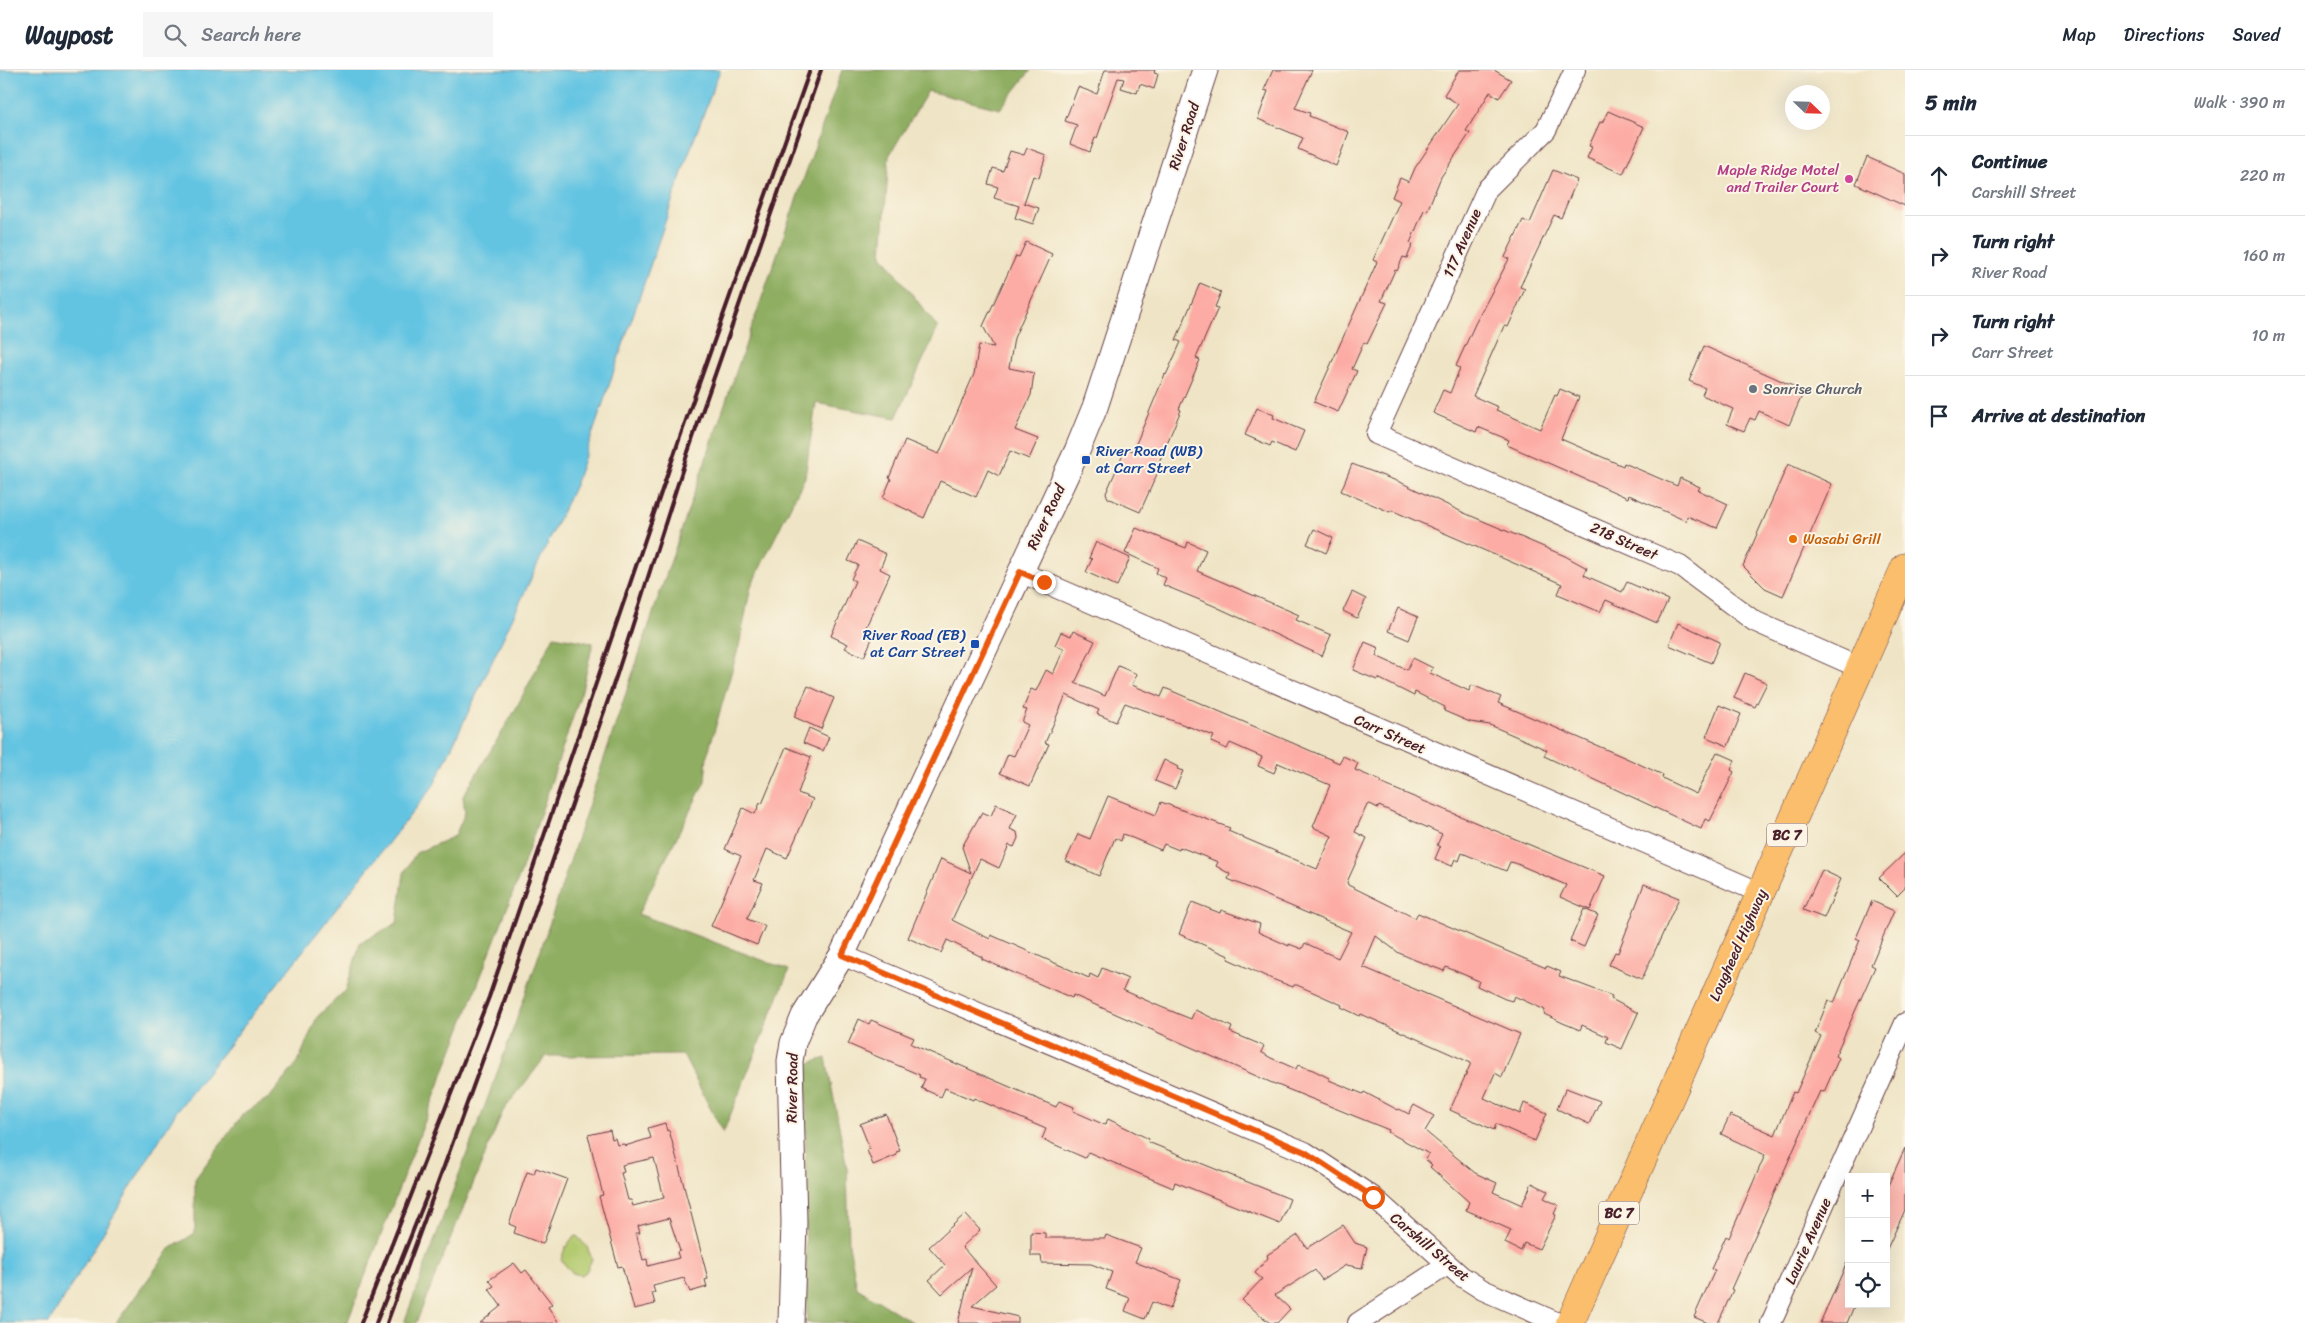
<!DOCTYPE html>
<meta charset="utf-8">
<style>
:root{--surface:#fff;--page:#f6f6f7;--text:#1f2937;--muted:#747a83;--line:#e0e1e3}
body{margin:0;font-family:Sriracha,sans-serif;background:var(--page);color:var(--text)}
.controls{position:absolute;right:15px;bottom:15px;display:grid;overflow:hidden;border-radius:0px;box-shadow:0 5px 20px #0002}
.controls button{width:45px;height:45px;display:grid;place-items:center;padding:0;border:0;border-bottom:1px solid var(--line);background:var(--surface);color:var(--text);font:25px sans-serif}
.compass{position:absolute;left:1785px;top:15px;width:45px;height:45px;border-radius:50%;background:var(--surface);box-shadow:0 5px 20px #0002;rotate:113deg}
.stop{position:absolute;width:15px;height:15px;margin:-11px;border:4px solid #ea580c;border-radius:50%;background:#fff}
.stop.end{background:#ea580c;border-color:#fff;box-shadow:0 1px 5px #0008}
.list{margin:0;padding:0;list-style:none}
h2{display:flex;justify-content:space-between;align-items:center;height:65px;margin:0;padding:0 20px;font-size:21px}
h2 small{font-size:16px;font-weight:400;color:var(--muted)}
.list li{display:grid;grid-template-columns:32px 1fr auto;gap:15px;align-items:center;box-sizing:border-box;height:80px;padding:0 20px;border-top:1px solid var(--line)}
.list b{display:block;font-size:19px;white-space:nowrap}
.list p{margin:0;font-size:16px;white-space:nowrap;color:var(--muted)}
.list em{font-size:16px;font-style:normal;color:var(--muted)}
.icon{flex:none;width:28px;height:28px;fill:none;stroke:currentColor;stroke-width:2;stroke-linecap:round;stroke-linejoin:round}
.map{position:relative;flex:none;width:1905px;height:1253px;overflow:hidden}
header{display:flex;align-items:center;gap:30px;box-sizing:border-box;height:70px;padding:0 25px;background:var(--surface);border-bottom:1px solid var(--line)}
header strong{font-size:24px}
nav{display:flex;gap:28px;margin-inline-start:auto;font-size:18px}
.search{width:350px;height:45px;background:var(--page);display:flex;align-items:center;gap:12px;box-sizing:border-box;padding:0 18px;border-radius:0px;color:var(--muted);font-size:19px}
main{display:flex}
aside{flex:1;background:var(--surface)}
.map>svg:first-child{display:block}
.green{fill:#b4ca6f;stroke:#7f744d}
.forest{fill:#8fae62;stroke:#6c6646}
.water{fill:#64c4e2;stroke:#577286}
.building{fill:#fcaca4;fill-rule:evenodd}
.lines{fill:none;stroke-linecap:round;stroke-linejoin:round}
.minor-casing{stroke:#633d42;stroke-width:22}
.tertiary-casing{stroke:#633d42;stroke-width:27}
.trunk-casing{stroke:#633d42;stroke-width:29}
.minor{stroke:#fff;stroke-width:20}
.tertiary{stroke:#fff;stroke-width:25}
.trunk{stroke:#fabe6d;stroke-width:28}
.rail{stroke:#4a1f2b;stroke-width:4}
.route{stroke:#ea580c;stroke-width:6}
.hotel-dot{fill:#d1479c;stroke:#fcf5e5;stroke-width:2}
.worship-dot{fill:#6b7280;stroke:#fcf5e5;stroke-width:2}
.transit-dot{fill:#1a4fb4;stroke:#fcf5e5;stroke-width:2}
.food-dot{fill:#e8710a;stroke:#fcf5e5;stroke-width:2}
.labels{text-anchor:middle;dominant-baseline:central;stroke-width:4;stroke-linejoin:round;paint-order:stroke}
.shield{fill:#fcf5e5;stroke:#7f5f63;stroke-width:1}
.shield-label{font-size:14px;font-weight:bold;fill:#4a1f2b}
.street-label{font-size:15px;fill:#4a1f2b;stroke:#fcf5e5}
.hotel-label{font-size:15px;fill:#b23c85;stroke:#fcf5e5;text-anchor:end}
.worship-label{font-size:15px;fill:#5b616d;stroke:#fcf5e5;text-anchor:start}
.transit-label{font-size:15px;fill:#164399;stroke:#fcf5e5;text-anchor:start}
.food-label{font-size:15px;fill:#c56008;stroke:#fcf5e5;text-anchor:start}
</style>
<header>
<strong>Waypost</strong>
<div class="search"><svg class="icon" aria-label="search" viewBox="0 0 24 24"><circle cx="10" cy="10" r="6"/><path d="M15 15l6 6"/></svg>Search here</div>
<nav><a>Map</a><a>Directions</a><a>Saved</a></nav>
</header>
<main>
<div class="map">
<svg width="1905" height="1253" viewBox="0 0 1905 1253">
<rect width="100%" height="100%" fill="#fcf5e5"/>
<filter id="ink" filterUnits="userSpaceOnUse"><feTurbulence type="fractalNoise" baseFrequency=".02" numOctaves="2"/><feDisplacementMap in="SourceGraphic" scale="10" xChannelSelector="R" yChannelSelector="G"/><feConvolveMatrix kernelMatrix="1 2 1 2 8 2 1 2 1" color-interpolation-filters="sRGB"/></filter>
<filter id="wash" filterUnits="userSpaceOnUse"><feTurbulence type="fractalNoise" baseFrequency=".0096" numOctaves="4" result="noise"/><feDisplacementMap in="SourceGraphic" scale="20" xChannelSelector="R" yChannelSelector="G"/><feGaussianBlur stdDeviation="1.12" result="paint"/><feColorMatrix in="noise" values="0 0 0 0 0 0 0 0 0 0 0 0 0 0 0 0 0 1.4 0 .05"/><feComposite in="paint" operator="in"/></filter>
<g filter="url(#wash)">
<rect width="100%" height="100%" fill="#efe4c5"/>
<!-- green -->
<polygon class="green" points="577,1166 587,1177 592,1189 586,1202 581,1205 572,1203 561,1190 565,1178 573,1167"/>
<!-- forest -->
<g class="forest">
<path d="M842,0H1031L1000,39L928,21L889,86L882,185L938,258L896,348L816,333L805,407L751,516L739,576L707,686L705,711L638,844L789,900L723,1063L683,985L546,986L503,1041L416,1253H404C452,1119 506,987 550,852C643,567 742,283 842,0Z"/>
<polygon points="554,566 593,573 582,620 521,802 347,1253 116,1253 170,1179 195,1163 195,1109 243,1044 270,1027 298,992 317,947 346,920 360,873 397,853 404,803 416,783 455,766 465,743 463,726 514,642"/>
<polygon points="826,988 847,1098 849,1175 857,1218 914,1253 807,1253 805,1120 807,994"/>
</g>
<!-- water -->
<polygon class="water" points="0,0 720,0 687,88 575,415 434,715 176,1042 49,1253 0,1253"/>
<g id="blocks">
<!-- building -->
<g class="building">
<polygon points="1105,0 1155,0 1154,3 1158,4 1154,19 1140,14 1137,23 1121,18 1124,9 1118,8 1097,68 1095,68 1090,82 1070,74 1077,55 1065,51 1078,17 1097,24"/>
<polygon points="1273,0 1312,0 1295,38 1310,43 1309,46 1349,62 1336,96 1298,79 1303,68 1258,49 1268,21 1264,20"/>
<polygon points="1459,0 1494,0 1511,10 1499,28 1490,22 1466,61 1470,63 1441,107 1427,141 1424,140 1410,173 1413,174 1407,188 1403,187 1397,201 1395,200 1381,231 1387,233 1367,274 1364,272 1352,299 1357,301 1338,342 1314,332 1377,192 1373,190 1400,131 1392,127 1400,108 1409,112 1415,98 1458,34 1444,25"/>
<polygon points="1608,41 1644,57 1623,104 1587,88 1592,77 1589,76 1600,52 1602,53"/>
<polygon points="1027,78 1046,85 1039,108 1033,106 1024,133 1039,138 1033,154 1015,148 1019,136 994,128 998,117 988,114 993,98 1003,101 1010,81 1024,85"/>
<polygon points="1867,87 1905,104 1905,136 1856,114"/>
<polygon points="1553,100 1577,110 1561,148 1554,145 1520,217 1525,219 1508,257 1504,256 1473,326 1498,337 1496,340 1540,359 1555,325 1557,326 1560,319 1579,327 1561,369 1623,396 1624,393 1677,416 1680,408 1700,417 1698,420 1728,434 1717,458 1687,446 1686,451 1629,425 1628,428 1507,375 1509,370 1478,357 1476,362 1433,343 1443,320 1450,323 1460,298 1456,296 1475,254 1509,189 1505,187 1523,150 1530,153"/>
<polygon points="1026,172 1052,184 1014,268 1009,298 1034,303 1031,325 1015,360 1038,369 1029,389 1010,381 999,406 988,400 976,427 940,411 924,448 883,428 891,409 889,408 905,370 939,384 974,304 979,275 994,277 983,256 1016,186 1019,187"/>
<polygon points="1200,213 1221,222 1215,237 1218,238 1196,288 1200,290 1179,339 1181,340 1159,392 1162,393 1140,442 1108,428 1106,423 1126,378 1133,381 1165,304 1166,305 1181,272 1176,270"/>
<polygon points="1704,276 1804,321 1789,355 1759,341 1755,350 1750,348 1744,361 1727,354 1733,339 1702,325 1705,318 1689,311"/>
<polygon points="1257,338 1274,345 1273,348 1304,361 1295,382 1272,372 1270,376 1245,365"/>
<polygon points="1352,394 1402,413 1462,442 1565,486 1587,498 1584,505 1622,522 1627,512 1668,530 1657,553 1606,530 1600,542 1558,524 1562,514 1391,440 1390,442 1341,421"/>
<polygon points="1788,394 1832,414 1783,526 1765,518 1743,496"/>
<polygon points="1136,458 1186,478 1188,472 1206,480 1197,501 1299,545 1296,550 1331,565 1322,586 1212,535 1163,515 1166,508 1156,503 1158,498 1125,483"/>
<polygon points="1314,459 1333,468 1326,483 1307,474"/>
<polygon points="857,471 886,484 880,499 890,504 865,559 874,564 864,587 845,578 848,574 831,566 855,511 851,509 858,495 848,491"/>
<polygon points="1096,472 1130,488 1117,516 1086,502 1092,489 1089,488"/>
<polygon points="1352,522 1366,529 1357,548 1343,541"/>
<polygon points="1398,538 1418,547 1409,570 1388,561"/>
<polygon points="1678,553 1720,572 1711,593 1669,575"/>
<polygon points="1073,561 1095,571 1075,613 1105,626 1118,596 1137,604 1132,615 1161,627 1165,618 1339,693 1343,686 1358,693 1355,700 1381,711 1380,713 1605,806 1590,840 1560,827 1566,815 1515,793 1510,792 1506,801 1462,783 1459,791 1455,789 1452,796 1435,789 1440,777 1437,775 1442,764 1379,736 1378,738 1370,734 1367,735 1355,762 1367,768 1347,812 1348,815 1415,848 1418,843 1546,898 1547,896 1561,902 1559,906 1612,926 1611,929 1638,943 1622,979 1606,972 1608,967 1582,955 1580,960 1563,953 1544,944 1545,940 1514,926 1512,931 1505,929 1477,916 1479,911 1446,897 1444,901 1415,890 1399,883 1376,866 1363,897 1520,964 1502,1007 1495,1003 1484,1028 1520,1044 1524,1033 1547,1043 1535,1071 1496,1054 1494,1060 1450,1040 1471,993 1361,944 1360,946 1341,937 1342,935 1297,915 1294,915 1293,917 1272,909 1228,889 1229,886 1179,864 1192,832 1220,843 1221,840 1260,854 1258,862 1289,876 1289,874 1302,879 1305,873 1338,888 1351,862 1228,809 1230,804 1216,796 1218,792 1180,777 1179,780 1164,774 1161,780 1123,764 1121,771 1115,768 1099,806 1066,791 1078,764 1090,769 1108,726 1156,745 1161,732 1230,758 1228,761 1317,799 1332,766 1313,757 1330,715 1278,693 1274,703 1258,696 1262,687 1230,673 1227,679 1211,672 1214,666 1125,633 1116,652 1097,644 1099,640 1066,625 1045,673 1049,674 1030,716 1000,703 1008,684 1014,686 1028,655 1022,652 1027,640 1023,639 1031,619 1036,621 1046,600 1053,604 1064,579 1055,575 1061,562 1071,566"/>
<polygon points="1365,572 1379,578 1376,586 1407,600 1413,588 1433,598 1430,603 1469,621 1472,615 1501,627 1498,633 1626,688 1663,705 1662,708 1696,724 1717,682 1735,690 1731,700 1734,702 1710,751 1705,749 1701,759 1544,686 1547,680 1490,655 1470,652 1444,641 1445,637 1415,622 1414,626 1378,608 1377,610 1353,600"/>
<polygon points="1745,603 1767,613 1755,637 1734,628"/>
<polygon points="808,616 834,628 821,659 794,647"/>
<polygon points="1719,635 1741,644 1728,676 1706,667"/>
<polygon points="809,658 829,667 823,681 803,673"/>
<polygon points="786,677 811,687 798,723 813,729 787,788 767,779 754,810 763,813 747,849 765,856 757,875 711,856 741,786 725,779 743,738 755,744 760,733 762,734"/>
<polygon points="1164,690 1178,697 1177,699 1183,701 1175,719 1155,711"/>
<polygon points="996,734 1017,744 1010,759 1017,762 1018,768 1014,777 1009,775 999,798 980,789 952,850 990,869 991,865 1089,908 1090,904 1098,908 1102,898 1128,909 1123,920 1161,937 1191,949 1195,940 1232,957 1230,962 1264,976 1261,982 1271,988 1296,999 1298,995 1313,1000 1329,1008 1329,1010 1363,1024 1364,1022 1398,1040 1399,1039 1409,1044 1414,1035 1434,1046 1425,1061 1475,1103 1497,1113 1493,1122 1522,1135 1532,1113 1548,1121 1544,1128 1558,1135 1554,1144 1556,1145 1539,1179 1524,1173 1521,1181 1505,1173 1511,1160 1466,1140 1469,1132 1430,1097 1432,1095 1425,1089 1429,1084 1388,1062 1389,1060 1270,1012 1073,925 1072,928 982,889 982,887 947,870 941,883 908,868 941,789 971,803 962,777 982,742 991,746"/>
<polygon points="1905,783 1905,818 1897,826 1879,808"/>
<polygon points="1822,800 1841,809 1824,848 1803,840"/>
<polygon points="1644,814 1679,828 1642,909 1609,895 1615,882 1618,883"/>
<polygon points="1872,831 1894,841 1871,895 1875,897 1835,986 1839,988 1824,1022 1820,1021 1731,1219 1733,1220 1718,1253 1708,1253 1694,1247 1715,1200 1711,1199 1726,1166 1729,1168 1765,1085 1721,1064 1730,1045 1775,1065 1793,1022 1796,1023 1821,966 1815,963 1828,931 1834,933 1860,870 1856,868"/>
<polygon points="1584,839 1598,845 1584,877 1570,871"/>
<polygon points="859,949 869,954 871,950 914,968 911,974 1056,1037 1059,1031 1074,1037 1073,1041 1105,1055 1108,1049 1149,1069 1148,1072 1290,1129 1280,1154 1175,1112 1173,1118 1088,1082 1085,1088 1042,1069 1046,1059 974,1028 973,1030 945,1018 941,1027 921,1018 925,1009 919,1007 920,1005 848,974"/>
<polygon points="1566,1018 1600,1031 1589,1054 1557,1039"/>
<polygon points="886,1044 900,1081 896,1082 897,1085 873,1095 867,1080 870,1079 860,1054"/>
<path d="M665,1053L667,1061L669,1060L679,1097L708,1209L705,1210L707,1217L690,1222L684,1208L653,1216L655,1223H652L655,1234L634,1239L622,1196L618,1197L599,1126L603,1125L588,1065L610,1060L612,1069L615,1068L617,1075L624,1074L625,1076L651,1068L648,1058ZM654,1088L664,1128L633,1136L631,1130H628L621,1103L624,1102L622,1095ZM669,1148L680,1181L677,1182L679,1188L648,1196L647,1189L643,1190L636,1163H640L638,1156Z"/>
<polygon points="1905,1078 1905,1140 1886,1181 1886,1120"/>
<polygon points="536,1098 567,1109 543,1174 514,1163 516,1157 509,1154 527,1102 534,1104"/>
<polygon points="965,1144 980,1160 962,1177 996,1215 972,1236 1018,1247 1018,1253 958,1253 972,1197 942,1224 929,1210 945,1195 929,1177"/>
<polygon points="1343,1155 1355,1173 1367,1177 1362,1198 1346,1195 1322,1210 1315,1200 1275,1225 1290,1239 1277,1253 1270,1253 1242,1230 1262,1209 1255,1203 1268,1188 1267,1185 1298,1165 1307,1178"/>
<polygon points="1031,1162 1045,1163 1045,1168 1105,1168 1106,1165 1141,1178 1135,1192 1181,1210 1170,1239 1152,1232 1145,1249 1125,1241 1130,1228 1106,1219 1112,1202 1091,1194 1042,1193 1041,1186 1031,1186"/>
<polygon points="1849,1188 1849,1234 1855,1234 1847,1253 1820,1253"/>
<polygon points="514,1193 522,1203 526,1200 552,1234 548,1237 559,1253 480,1253 501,1236 489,1219 494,1216 489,1210"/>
</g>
</g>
</g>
<g filter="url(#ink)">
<use href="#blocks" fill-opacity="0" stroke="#633d42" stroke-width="1"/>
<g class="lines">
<defs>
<g id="minor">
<polyline points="1575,0 1546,60 1487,119 1376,364 1680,496 1754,551 1860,598"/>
<polyline points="1020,502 1761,823"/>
<polyline points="842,885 1305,1082 1373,1127 1461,1206 1483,1220 1558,1253"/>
<polyline points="1358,1253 1447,1195"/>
<polyline points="1771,1253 1905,953"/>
</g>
<polyline id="tertiary" points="791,1253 794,1152 790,991 793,973 804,946 842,885 1077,381 1095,337 1205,0"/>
<polyline id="trunk" points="1570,1253 1905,497"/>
</defs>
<!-- minor casing -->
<use href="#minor" class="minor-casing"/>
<!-- tertiary casing -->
<use href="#tertiary" class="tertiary-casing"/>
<!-- trunk casing -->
<use href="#trunk" class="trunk-casing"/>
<!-- minor -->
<use href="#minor" class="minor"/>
<!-- tertiary -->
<use href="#tertiary" class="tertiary"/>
<!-- trunk -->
<use href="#trunk" class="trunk"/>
<!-- rail -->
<g class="rail">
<polyline points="361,1253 489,927 679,370 810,0"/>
<polyline points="376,1253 428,1123"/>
<polyline points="387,1253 506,926 617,604 688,382 821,0"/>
</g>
</g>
</g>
<g class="lines" filter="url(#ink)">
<!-- route -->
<polyline class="route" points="1044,512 1020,502 842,885 1305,1082 1373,1127"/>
</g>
<!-- markers -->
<circle class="hotel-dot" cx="1849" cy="109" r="5"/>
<circle class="worship-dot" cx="1753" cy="319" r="5"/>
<g class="transit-dot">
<rect x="1081" y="385" width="10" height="10" rx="2.5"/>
<rect x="970" y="569" width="10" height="10" rx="2.5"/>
</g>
<circle class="food-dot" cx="1793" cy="469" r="5"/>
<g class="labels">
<!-- shield labels -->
<g class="shield">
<rect x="1767" y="753.5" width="40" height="23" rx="4"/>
<rect x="1599" y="1131.5" width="40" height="23" rx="4"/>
</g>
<g class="shield-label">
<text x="1787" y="765">BC 7</text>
<text x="1619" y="1143">BC 7</text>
</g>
<!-- street labels -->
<g class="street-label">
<text transform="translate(1184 66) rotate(-72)">River Road</text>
<text transform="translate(1462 173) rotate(-66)">117 Avenue</text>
<text transform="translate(1046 447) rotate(-65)">River Road</text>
<text transform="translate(1624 471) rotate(24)">218 Street</text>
<text transform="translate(1390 664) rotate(24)">Carr Street</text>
<text transform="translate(1738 875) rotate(-66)">Lougheed Highway</text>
<text transform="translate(792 1018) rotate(-89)">River Road</text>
<text transform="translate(1808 1171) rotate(-66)">Laurie Avenue</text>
<text transform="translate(1430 1177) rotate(40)">Carshill Street</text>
</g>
<!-- hotel labels -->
<g class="hotel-label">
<text x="1839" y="100">Maple Ridge Motel<tspan x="1839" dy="17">and Trailer Court</tspan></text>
</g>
<!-- worship labels -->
<g class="worship-label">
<text x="1763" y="319">Sonrise Church</text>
</g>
<!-- transit labels -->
<g class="transit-label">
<text x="1096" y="381">River Road (WB)<tspan x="1096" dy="17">at Carr Street</tspan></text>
<text x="965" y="565" text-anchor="end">River Road (EB)<tspan x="965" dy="17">at Carr Street</tspan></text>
</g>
<!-- food labels -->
<g class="food-label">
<text x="1803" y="469">Wasabi Grill</text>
</g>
</g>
</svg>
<div class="controls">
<button>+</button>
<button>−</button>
<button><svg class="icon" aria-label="locate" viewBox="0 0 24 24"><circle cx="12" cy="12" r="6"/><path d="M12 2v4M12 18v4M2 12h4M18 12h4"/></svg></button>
</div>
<svg class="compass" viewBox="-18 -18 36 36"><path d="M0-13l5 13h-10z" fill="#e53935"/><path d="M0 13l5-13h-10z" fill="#747a83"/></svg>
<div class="stop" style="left:1373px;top:1127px"></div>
<div class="stop end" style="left:1044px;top:512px"></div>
</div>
<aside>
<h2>5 min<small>Walk · 390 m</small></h2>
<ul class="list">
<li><svg class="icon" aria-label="ahead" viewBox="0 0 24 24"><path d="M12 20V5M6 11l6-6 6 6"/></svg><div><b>Continue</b><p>Carshill Street</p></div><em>220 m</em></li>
<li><svg class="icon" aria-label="right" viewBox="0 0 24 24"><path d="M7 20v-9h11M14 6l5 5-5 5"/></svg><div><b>Turn right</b><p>River Road</p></div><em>160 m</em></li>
<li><svg class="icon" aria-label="right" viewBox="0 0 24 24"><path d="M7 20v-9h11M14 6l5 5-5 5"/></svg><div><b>Turn right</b><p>Carr Street</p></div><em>10 m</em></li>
<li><svg class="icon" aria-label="arrive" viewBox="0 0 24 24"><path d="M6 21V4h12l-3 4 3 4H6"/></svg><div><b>Arrive at destination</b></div></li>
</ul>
</aside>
</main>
